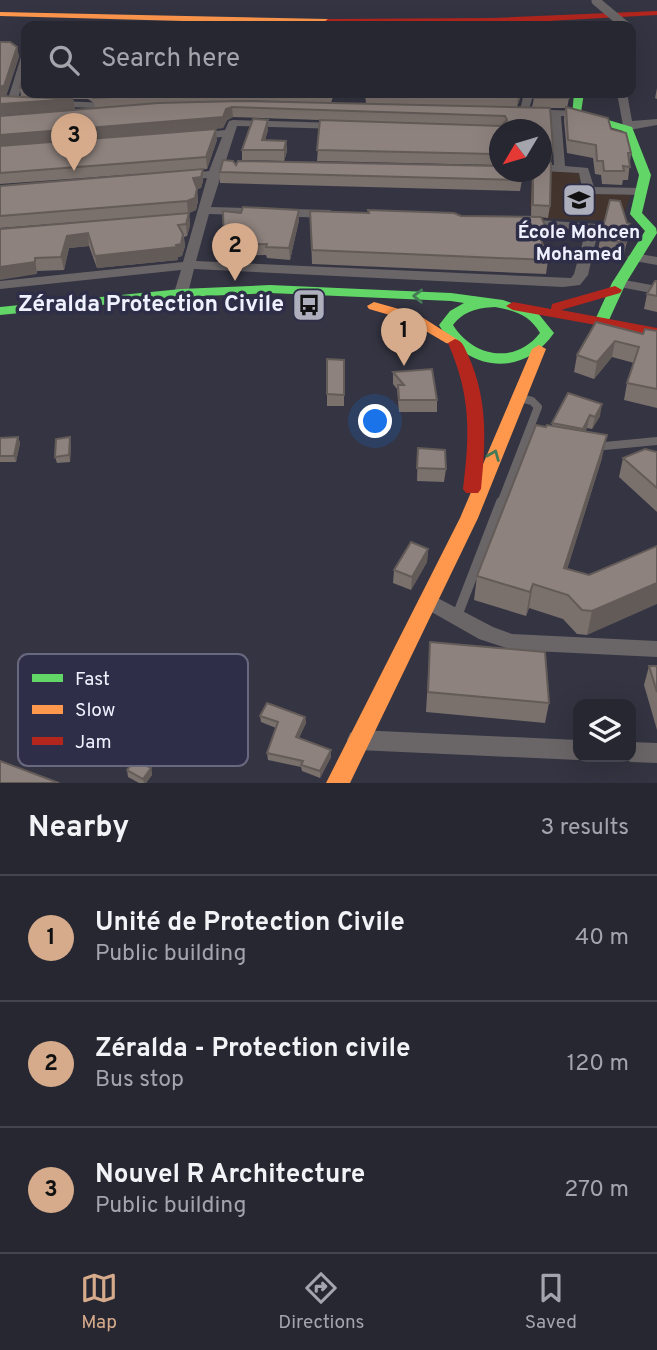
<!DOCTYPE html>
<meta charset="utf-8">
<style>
:root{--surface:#272732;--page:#2f2f3a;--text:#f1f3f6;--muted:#a4a5ac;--line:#43444d;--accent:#d6ab8b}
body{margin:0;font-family:Overpass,sans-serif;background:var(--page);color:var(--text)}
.controls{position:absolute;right:21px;bottom:21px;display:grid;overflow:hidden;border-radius:14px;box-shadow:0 7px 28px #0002}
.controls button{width:63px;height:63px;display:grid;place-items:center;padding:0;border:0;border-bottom:2px solid var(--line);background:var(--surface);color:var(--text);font:35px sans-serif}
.compass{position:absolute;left:489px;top:119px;width:63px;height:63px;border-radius:50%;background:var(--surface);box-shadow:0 7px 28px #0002;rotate:232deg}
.you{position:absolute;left:376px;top:422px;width:24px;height:24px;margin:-18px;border:5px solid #fff;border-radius:50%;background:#1a73e8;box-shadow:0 0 0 10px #1a73e833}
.badge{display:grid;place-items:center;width:46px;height:46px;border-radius:50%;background:var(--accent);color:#111;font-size:23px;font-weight:700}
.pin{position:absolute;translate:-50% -58px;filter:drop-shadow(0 2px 4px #0008)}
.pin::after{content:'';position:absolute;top:37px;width:24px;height:21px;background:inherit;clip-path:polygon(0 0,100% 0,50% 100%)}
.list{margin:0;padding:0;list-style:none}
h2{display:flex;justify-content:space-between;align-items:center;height:91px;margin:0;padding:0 28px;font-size:30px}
h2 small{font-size:23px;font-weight:400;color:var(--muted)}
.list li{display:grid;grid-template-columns:46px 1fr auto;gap:21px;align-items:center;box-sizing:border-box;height:126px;padding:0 28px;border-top:2px solid var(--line)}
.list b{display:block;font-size:26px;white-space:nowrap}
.list p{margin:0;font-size:23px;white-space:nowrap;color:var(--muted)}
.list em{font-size:23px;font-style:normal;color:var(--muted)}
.icon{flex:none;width:38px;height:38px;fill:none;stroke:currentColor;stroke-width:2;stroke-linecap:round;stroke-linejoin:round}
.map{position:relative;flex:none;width:657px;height:783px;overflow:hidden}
.search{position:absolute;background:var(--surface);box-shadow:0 7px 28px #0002;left:21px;right:21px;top:21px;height:77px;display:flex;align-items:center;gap:18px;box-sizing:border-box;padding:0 24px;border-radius:14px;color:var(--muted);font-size:26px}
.sheet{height:469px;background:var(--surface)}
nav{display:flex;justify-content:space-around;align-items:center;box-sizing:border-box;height:98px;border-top:2px solid var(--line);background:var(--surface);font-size:19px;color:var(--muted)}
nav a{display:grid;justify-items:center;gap:4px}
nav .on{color:var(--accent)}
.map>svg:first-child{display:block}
.education{fill:#43342d}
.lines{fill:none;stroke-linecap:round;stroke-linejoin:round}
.lane-far1{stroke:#6a6566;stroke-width:8}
.lane{stroke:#6a6566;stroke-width:10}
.street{fill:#6a6566;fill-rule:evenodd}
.fast{fill:#63d668;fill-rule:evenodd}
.slow{fill:#ff974d;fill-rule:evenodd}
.jam{fill:#b3261e;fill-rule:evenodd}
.street-bridge{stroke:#6a6566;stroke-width:9}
.wall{fill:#7a706c}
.shaded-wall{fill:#635b58}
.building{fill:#8e827e;stroke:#635b58;stroke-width:2}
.oneway{stroke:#467a56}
.labels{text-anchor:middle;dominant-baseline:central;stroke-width:7;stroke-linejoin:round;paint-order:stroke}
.far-poi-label{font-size:19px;font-weight:bold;fill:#f0f1ff;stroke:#2e2e48}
.poi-label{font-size:23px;font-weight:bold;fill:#f0f1ff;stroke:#2e2e48;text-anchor:end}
.key{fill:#2e2e48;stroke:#68687f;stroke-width:2}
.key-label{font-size:19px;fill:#f0f1ff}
</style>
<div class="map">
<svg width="657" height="783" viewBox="0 0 657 783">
<rect width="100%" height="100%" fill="#343442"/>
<!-- education -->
<polygon class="education" points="542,169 581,172 578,190 631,195 621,221 535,218 530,206 532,172"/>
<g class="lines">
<!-- lane-far1 -->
<g class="lane-far1">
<polyline points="594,447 657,441"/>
<polyline points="501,503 538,407 532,401 520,398"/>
</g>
<!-- lane -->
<polyline class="lane" points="457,616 501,502"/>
<!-- street -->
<g class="street">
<polygon points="26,54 26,71 17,102 8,104 7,102 21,57"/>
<polygon points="524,93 534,93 529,109 576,111 581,114 576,117 561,116 565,166 588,168 594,187 641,188 647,192 645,195 591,194 582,188 579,173 542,171 542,165 554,165 551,116 519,114"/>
<polygon points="617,93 627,93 632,121 657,119 657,125 624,131"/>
<polygon points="55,101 113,103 118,106 113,109 51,106 51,102"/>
<polygon points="233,120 339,123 344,126 339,129 237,126 211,207 330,210 336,214 330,218 209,214 196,261 571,278 574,274 586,230 520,226 518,223 524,219 597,224 599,227 588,275 580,285 563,287 194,269 188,293 181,297 174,293 181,270 0,289 0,281 183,262 207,178 184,180 178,177 184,174 209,171 222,137 198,139 193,136 198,133 225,130 229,121"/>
<polygon points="634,253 657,257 657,265 629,260 627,257"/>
<polygon points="619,279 657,286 657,294 614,286 612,283 614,280"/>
<polygon points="428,593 493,627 512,634 657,641 657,657 512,650 479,639 421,606 418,601 421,596"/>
<polygon points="358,730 578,740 578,757 586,757 578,760 358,750 350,747 347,740 350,733"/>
<polygon points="631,742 657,743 657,763 631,762 623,759 622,757 631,757"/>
</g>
<!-- fast -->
<g class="fast">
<polygon points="574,93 584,93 581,112 632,127 651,175 642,213 656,228 657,233 626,283 609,320 602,324 595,320 612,283 645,231 630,214 639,175 623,131 572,116"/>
<path d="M270,285L451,293L503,300L537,312L554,333C522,379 466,371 439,325L450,311L464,303L451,301L270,293L181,297L0,315V307L181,289ZM495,307C514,310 530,315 540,333C515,365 473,357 453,325C464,311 477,308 495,307Z"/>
</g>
<!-- slow -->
<g class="slow">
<polygon points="0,12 328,19 332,22 328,25 0,16"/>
<polygon points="374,302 417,314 458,340 451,344 446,343 407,320 369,309 367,306"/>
<polygon points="539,345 546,349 478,518 350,783 326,783 460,518 532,349"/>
</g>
<!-- jam -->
<g class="jam">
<polygon points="657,11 657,15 493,24 328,25 324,22 328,19 493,18"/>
<polygon points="615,286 622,290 620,293 561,310 657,328 657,336 513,310 506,306 513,302 551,309 552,304"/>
<path d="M455,339C463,341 464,347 468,355C488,399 486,442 481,489L478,493H466L463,489C470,433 471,396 448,343Z"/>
</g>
<!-- street-bridge -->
<polyline class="street-bridge" points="596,1 626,26"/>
</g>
<!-- wall -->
<g class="wall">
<polygon points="17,47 19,57 6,96 21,97 20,88 26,62 26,93 334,93 331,103 241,100 218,102 366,104 365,93 522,93 517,107 532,107 534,98 570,93 567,108 611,129 631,153 628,180 623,180 622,185 602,184 601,175 595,174 593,158 567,153 564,120 565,108 550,108 551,161 547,162 550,206 548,218 541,217 546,227 544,241 542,241 548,260 546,274 312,264 310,211 368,213 368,210 461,216 531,217 532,172 542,172 542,130 500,130 500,148 495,148 494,165 317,161 320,120 233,117 227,120 223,128 40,143 217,140 207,169 0,184 0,116 95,108 94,103 88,99 73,99 75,109 0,115"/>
<polygon points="657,88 657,99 655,98"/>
<polygon points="268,120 268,130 265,140 286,141 287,151 284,161 242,160 242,150"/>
<polygon points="236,165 522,180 520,191 220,183 220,172"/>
<polygon points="203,169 203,181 201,188 197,189 198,201 196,210 189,213 190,225 187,236 184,237 185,246 182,256 178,257 178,260 97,268 89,246 69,248 64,270 37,271 37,274 0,229 154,216 0,228 0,186"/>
<polygon points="299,210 299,220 290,260 267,258 266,255 225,256 223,211 241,213"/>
<polygon points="627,223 630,224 624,255 598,251 600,239"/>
<polygon points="657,281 657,312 644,309 647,294"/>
<polygon points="596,322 643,334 657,331 657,408 624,400 627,383 634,363 612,357 594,379 574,372 577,355"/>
<polygon points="344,360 344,406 327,406 327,394"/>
<polygon points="393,372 437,400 437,412 399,412 397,389 393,384"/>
<polygon points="568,393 600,416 592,429 587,428 585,432 602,458 567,569 589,575 657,546 587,635 577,634 563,619 529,608 526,616 474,600 477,576 546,427 552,425"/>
<polygon points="18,437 20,443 16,462 0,462 0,438"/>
<polygon points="71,444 70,462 57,463 55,457"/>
<polygon points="418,448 446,469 444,482 417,481"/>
<polygon points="657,452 657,512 619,477 623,458"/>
<polygon points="428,549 427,562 411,590 393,583 394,570"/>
<polygon points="430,642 549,703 545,723 426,712"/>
<polygon points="649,666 657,666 657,730 644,685"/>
<polygon points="260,716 305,717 306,723 299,738 331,757 320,778 302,771 301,767 268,760 267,753 276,728 261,722"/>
<polygon points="151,768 152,775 146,783 139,783 128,777 127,770"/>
</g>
<!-- shaded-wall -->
<g class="shaded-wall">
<polygon points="17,47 19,57 6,96 0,97 0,86"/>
<polygon points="520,93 522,93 517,107 518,97"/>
<polygon points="73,99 75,109 0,115 0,104"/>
<polygon points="232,107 233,117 227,120 223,128 0,146 0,135 226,109"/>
<polygon points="268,120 268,130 262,150 262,140"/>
<polygon points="216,129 217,140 207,169 206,157"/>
<polygon points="286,141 287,151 284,161 284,150"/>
<polygon points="553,149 551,161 542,164 542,153"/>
<polygon points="203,169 203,181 201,188 194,189 193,178"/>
<polygon points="197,189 198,201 196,210 188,213 187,201"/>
<polygon points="299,210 299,220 290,260 289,248"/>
<polygon points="189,213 190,225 187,236 186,224"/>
<polygon points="88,233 89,246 69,248 64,270 61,257 67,236"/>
<polygon points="183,234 185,246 182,256 178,257 178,260 97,268 95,256 176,245"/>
<polygon points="35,258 37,274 0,280 0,267"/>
<polygon points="615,341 612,357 594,379 597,362"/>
<polygon points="602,404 600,416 592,429 595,417"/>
<polygon points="590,415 587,428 581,441 583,429"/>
<polygon points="607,435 602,458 560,592 564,568"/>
<polygon points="18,437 20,443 16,462 14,456"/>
<polygon points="70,437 71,444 70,462 69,455"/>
<polygon points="428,549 427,562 411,590 412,577"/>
<polygon points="657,583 657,604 587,635 592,611"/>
<polygon points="533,584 529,608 526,616 530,592"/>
<polygon points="305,717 306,723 296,744 296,737"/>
<polygon points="331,750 331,757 320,778 320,771"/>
<polygon points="151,768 152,775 146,783 144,783 143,779"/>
</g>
<!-- building -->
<g class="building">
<polygon points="0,42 10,42 17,47 4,86 0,86"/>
<polygon points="26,62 26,88 20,88"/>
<polygon points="93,93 197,93 93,98"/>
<polygon points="366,93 520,93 518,97 366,94"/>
<polygon points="535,93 570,93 569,98 534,98"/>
<polygon points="0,96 73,99 0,104"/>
<polygon points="240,101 550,108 553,149 542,153 542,130 500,130 500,137 494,137 495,154 317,150 320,120 501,126 507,120 505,116 232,107 226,109 223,117 0,135 0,116 158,103"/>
<polygon points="566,107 608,118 611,129 626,133 631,153 628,153 630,167 623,166 624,171 604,171 603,161 597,161 596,145 568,140"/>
<polygon points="253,119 268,120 262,140 286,141 284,150 242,150"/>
<polygon points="216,129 206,157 0,173 0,146"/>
<polygon points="223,160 233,161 236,165 238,161 500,166 500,172 517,172 522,180 220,172"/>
<polygon points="542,160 542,161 551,163 550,206 533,205 533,172 542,172"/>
<polygon points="203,169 201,177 193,178 197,189 195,198 187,201 0,216 0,186"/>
<polygon points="610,200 620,201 627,223 630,224 626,243 600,239"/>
<polygon points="243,207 299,210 289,248 266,247 267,244 224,245 223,211 241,213"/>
<polygon points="368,210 454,213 461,216 541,217 546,227 537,228 548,260 312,250 310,211 369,213"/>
<polygon points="189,213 186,224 178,225 183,234 181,244 176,245 177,247 95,256 88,233 67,236 61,257 35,258 35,262 0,267 0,229"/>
<polygon points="655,281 657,281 657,296 647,294"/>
<polygon points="596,322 643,334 645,329 657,331 657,389 627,383 639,347 615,341 597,362 577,355"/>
<polygon points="327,359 344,360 344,395 327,394"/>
<polygon points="432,369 437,400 399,400 398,385 404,385 393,372"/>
<polygon points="568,393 602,404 595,417 590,415 583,429 552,423"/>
<polygon points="536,425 546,427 547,425 607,435 564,568 589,575 657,546 657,583 592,611 582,610 568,595 533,584 530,592 477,576"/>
<polygon points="18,437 14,456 0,456 0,438"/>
<polygon points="70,437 69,455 55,457 56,439"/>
<polygon points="418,448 445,450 446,469 417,468"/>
<polygon points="645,449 657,452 657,488 623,458"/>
<polygon points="411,542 428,549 412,577 394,570"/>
<polygon points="430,642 545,652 549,703 428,692"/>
<polygon points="649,666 657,666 657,692"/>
<polygon points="267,703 305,717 296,737 331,750 320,771 301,765 303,761 267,753 278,722 260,716"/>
<polygon points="135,760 151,768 143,779 127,770"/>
<polygon points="0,761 59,783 0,783"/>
</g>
<!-- one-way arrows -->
<defs><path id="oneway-chevron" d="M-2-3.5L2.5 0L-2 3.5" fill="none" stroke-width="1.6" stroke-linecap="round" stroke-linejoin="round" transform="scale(1.75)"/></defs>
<g class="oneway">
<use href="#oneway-chevron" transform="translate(418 296) rotate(-178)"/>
<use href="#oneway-chevron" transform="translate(494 455) rotate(-68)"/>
</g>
<!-- icons -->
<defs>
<symbol id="school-square" viewBox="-11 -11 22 22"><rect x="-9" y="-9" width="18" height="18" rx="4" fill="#aeafbd" stroke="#2e2e48"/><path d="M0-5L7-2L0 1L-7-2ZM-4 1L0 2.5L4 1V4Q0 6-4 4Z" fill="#111"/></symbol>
<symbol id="bus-square" viewBox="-11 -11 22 22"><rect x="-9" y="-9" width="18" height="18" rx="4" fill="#aeafbd" stroke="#2e2e48"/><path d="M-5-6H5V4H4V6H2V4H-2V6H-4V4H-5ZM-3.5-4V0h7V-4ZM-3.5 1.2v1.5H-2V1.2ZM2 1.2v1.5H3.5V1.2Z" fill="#111"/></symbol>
</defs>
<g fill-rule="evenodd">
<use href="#school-square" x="560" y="181" width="38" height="38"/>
<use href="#bus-square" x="290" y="286" width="38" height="38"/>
</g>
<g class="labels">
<!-- far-poi labels -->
<g class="far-poi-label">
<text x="579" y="233">École Mohcen<tspan x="579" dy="22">Mohamed</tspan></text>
</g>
<!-- poi labels -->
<g class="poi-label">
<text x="284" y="305">Zéralda Protection Civile</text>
</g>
</g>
<!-- legend -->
<rect x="18" y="654" width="230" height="112" rx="10" class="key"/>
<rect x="32" y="674" width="31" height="8" fill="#63d668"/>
<rect x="32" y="705" width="31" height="9" fill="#ff974d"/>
<rect x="32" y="737" width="31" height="8" fill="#b3261e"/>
<g class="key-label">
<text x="75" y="685">Fast</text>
<text x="75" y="716">Slow</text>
<text x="75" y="748">Jam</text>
</g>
</svg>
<div class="controls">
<button><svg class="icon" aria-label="layers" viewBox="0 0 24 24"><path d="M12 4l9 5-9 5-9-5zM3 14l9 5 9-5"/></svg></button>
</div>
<svg class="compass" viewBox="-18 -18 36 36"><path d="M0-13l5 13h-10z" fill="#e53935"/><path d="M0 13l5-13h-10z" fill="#a4a5ac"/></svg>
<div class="you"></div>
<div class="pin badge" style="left:404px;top:366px">1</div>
<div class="pin badge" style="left:235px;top:281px">2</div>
<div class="pin badge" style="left:74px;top:171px">3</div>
<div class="search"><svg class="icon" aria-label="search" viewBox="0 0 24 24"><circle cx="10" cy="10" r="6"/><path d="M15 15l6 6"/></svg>Search here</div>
</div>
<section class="sheet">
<h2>Nearby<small>3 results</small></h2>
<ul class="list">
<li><span class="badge">1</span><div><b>Unité de Protection Civile</b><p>Public building</p></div><em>40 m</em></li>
<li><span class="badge">2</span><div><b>Zéralda - Protection civile</b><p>Bus stop</p></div><em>120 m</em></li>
<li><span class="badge">3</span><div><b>Nouvel R Architecture</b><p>Public building</p></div><em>270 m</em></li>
</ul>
</section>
<nav>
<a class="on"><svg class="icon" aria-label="map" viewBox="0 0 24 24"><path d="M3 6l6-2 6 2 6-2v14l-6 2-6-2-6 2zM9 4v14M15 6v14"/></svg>Map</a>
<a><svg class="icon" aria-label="directions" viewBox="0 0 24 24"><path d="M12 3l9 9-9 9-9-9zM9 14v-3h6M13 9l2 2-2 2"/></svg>Directions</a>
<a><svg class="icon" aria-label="saved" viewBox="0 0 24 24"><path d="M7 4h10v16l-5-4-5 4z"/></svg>Saved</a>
</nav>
